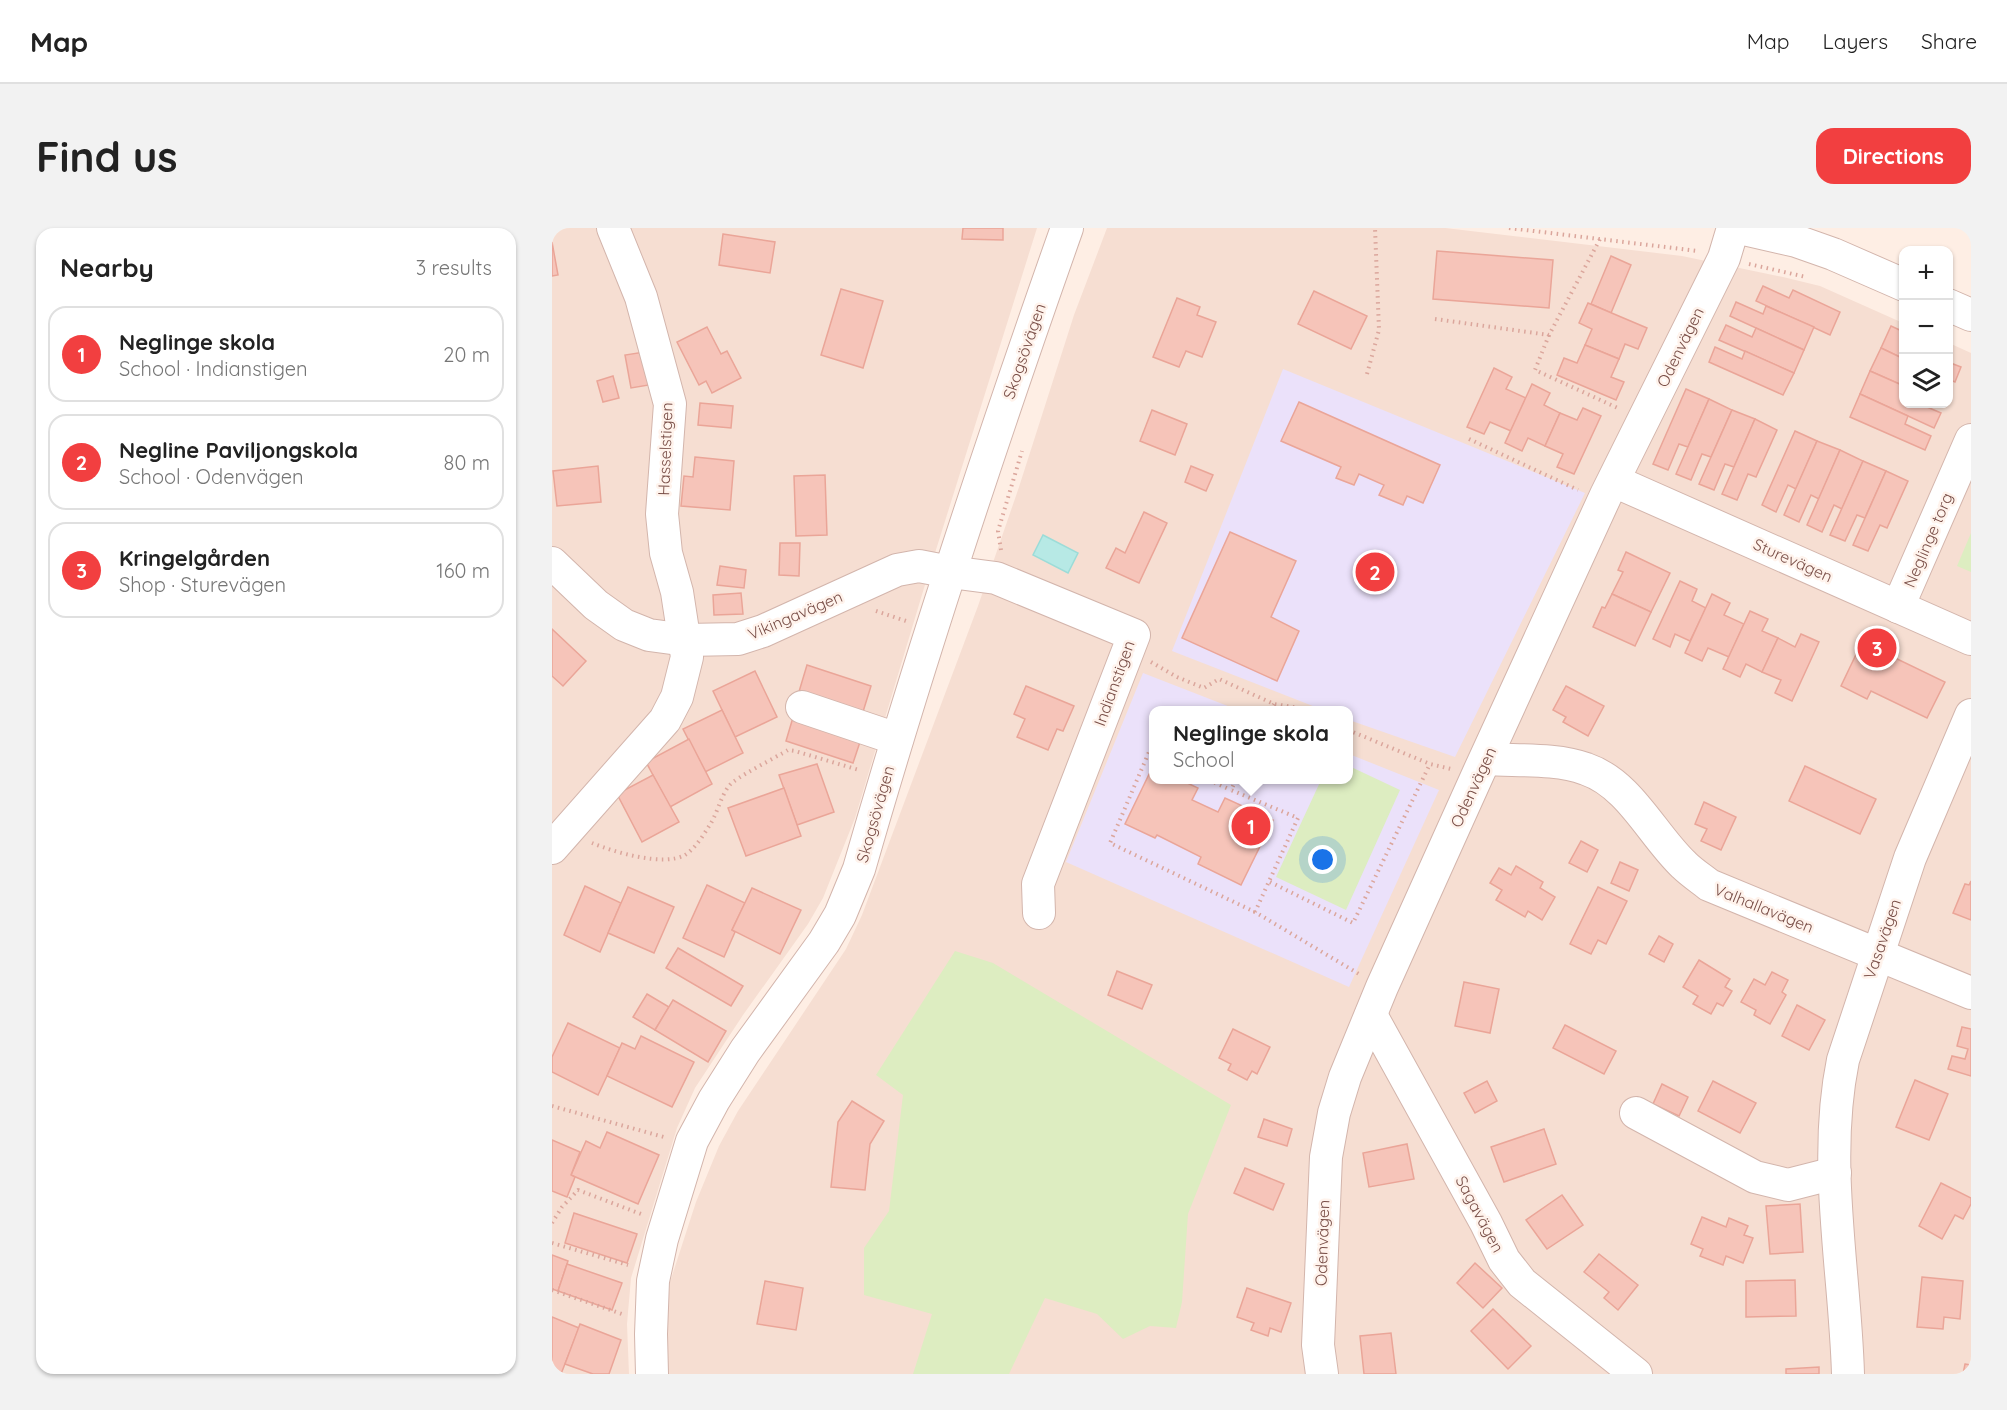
<!DOCTYPE html>
<meta charset="utf-8">
<style>
:root{--surface:#fff;--page:#f2f2f2;--text:#222;--muted:#767676;--line:#e0e0e0;--accent:#f23f40}
body{margin:0;font-family:Quicksand,sans-serif;background:var(--page);color:var(--text)}
.controls{position:absolute;right:18px;top:18px;display:grid;overflow:hidden;border-radius:12px;box-shadow:0 2px 4px #0004}
.controls button{width:54px;height:54px;display:grid;place-items:center;padding:0;border:0;border-bottom:2px solid var(--line);background:var(--surface);color:var(--text);font:30px sans-serif}
.you{position:absolute;left:771px;top:632px;width:21px;height:21px;margin:-15px;border:4px solid #fff;border-radius:50%;background:#1a73e8;box-shadow:0 0 0 9px #1a73e833}
.badge{display:grid;place-items:center;width:39px;height:39px;border-radius:50%;background:var(--accent);color:#fff;font-size:20px;font-weight:700}
.pin{position:absolute;translate:-50% -50%;border:3px solid #fff;box-shadow:0 2px 6px #0006}
.popup{position:absolute;left:597px;top:478px;width:204px;height:78px;box-sizing:border-box;display:grid;place-content:center;border-radius:12px;background:var(--surface);filter:drop-shadow(0 2px 4px #0005);font-size:20px;white-space:nowrap;color:var(--muted)}
.popup b{font-size:22px;color:var(--text)}
.popup::after{content:'';position:absolute;left:50%;top:100%;margin-left:-12px;border:12px solid transparent;border-top-color:var(--surface)}
.list{margin:0;padding:0;list-style:none}
h2{display:flex;justify-content:space-between;align-items:center;height:78px;margin:0;padding:0 24px;font-size:26px}
h2 small{font-size:20px;font-weight:400;color:var(--muted)}
.list li{display:grid;grid-template-columns:39px 1fr auto;gap:18px;align-items:center;box-sizing:border-box;height:96px;margin:0 12px 12px;padding:0 12px;border:2px solid var(--line);border-radius:18px}
.list b{display:block;font-size:22px;white-space:nowrap}
.list p{margin:0;font-size:20px;white-space:nowrap;color:var(--muted)}
.list em{font-size:20px;font-style:normal;color:var(--muted)}
.icon{flex:none;width:33px;height:33px;fill:none;stroke:currentColor;stroke-width:2;stroke-linecap:round;stroke-linejoin:round}
.map{position:relative;flex:none;width:1419px;height:1146px;overflow:hidden;border-radius:18px}
header{display:flex;align-items:center;gap:36px;box-sizing:border-box;height:84px;padding:0 30px;background:var(--surface);border-bottom:2px solid var(--line)}
header strong{font-size:28px}
nav{display:flex;gap:33px;margin-inline-start:auto;font-size:21px}
.intro{display:flex;align-items:center;justify-content:space-between;box-sizing:border-box;height:144px;padding:0 36px}
h1{margin:0;font-size:42px}
.button{padding:15px 27px;border-radius:18px;background:var(--accent);color:#fff;font-size:21px;font-weight:700}
main{display:flex;gap:36px;padding:0 36px}
aside{flex:1;background:var(--surface);border-radius:18px;box-shadow:0 2px 4px #0004}
.map>svg:first-child{display:block}
.residential{fill:#f6ded2;fill-rule:evenodd}
.education{fill:#ebe1fa}
.green{fill:#ddedc1}
.water{fill:#b7e9e5;stroke:#9cdcd8;stroke-width:1.5}
.building{fill:#f6c4b9;stroke:#eaa598;stroke-width:1.5}
.lines{fill:none;stroke-linecap:round;stroke-linejoin:round}
.minor-casing{stroke:#d3b5ac;stroke-width:34}
.path{stroke:#dba69c;stroke-width:4;stroke-dasharray:1.5 4.5;stroke-linecap:butt}
.minor{stroke:#fff;stroke-width:32}
.labels{text-anchor:middle;dominant-baseline:central;stroke-width:5;stroke-linejoin:round;paint-order:stroke}
.street-label{font-size:16px;fill:#794e47;stroke:#fff3ec}
</style>
<header>
<strong>Map</strong>
<nav><a>Map</a><a>Layers</a><a>Share</a></nav>
</header>
<div class="intro"><h1>Find us</h1><a class="button">Directions</a></div>
<main>
<aside>
<h2>Nearby<small>3 results</small></h2>
<ul class="list">
<li><span class="badge">1</span><div><b>Neglinge skola</b><p>School · Indianstigen</p></div><em>20 m</em></li>
<li><span class="badge">2</span><div><b>Negline Paviljongskola</b><p>School · Odenvägen</p></div><em>80 m</em></li>
<li><span class="badge">3</span><div><b>Kringelgården</b><p>Shop · Sturevägen</p></div><em>160 m</em></li>
</ul>
</aside>
<div class="map">
<svg width="1419" height="1146" viewBox="0 0 1419 1146">
<rect width="100%" height="100%" fill="#feeee4"/>
<!-- residential -->
<g class="residential">
<polygon points="0,0 485,0 372,360 303,590 271,670 256,696 191,787 143,860 125,900 79,1050 75,1096 77,1146 0,1146"/>
<path d="M555,0H893L1130,28L1231,49L1268,58L1351,95L1352,176H1396L1397,115L1419,125V1146H116L114,1102L118,1054L144,974L167,918L186,883L294,721L310,687L426,378L467,259L522,87ZM602,482H796V552H602Z"/>
</g>
<!-- education -->
<g class="education">
<polygon points="731,141 1033,265 903,529 797,492 796,482 771,482 620,423"/>
<polygon points="591,445 686,482 602,482 602,552 796,552 797,526 887,562 797,759 514,634"/>
</g>
<!-- green -->
<g class="green">
<polygon points="1419,305 1419,344 1405,338"/>
<polygon points="797,538 848,562 794,682 724,649 769,552 796,552"/>
<polygon points="403,723 441,735 679,877 636,986 630,1074 624,1100 598,1098 571,1111 545,1086 493,1070 457,1146 361,1146 380,1086 312,1067 312,1020 337,983 351,867 324,847"/>
</g>
<!-- water -->
<polygon class="water" points="491,307 526,325 516,345 481,327"/>
<!-- building -->
<g class="building">
<polygon points="411,0 451,0 451,12 410,11"/>
<polygon points="171,6 223,14 218,45 167,37"/>
<polygon points="0,14 6,47 0,48"/>
<polygon points="885,23 1001,32 997,80 881,71"/>
<polygon points="1059,28 1079,37 1059,85 1039,76"/>
<polygon points="1211,58 1237,70 1241,62 1288,84 1278,107 1204,73"/>
<polygon points="289,61 331,73 311,140 269,127"/>
<polygon points="762,63 815,88 799,121 746,96"/>
<polygon points="625,70 648,79 645,87 664,94 650,129 634,123 627,139 601,129"/>
<polygon points="1184,74 1211,86 1214,78 1262,99 1252,122 1178,88"/>
<polygon points="1036,75 1095,100 1086,121 1073,116 1067,131 1033,117 1040,101 1027,95"/>
<polygon points="1174,97 1200,109 1204,100 1252,122 1242,145 1167,112"/>
<polygon points="1339,98 1352,104 1352,131 1329,120"/>
<polygon points="155,99 169,126 175,123 189,150 160,165 154,153 147,157 125,114"/>
<polygon points="1033,117 1067,131 1059,149 1072,154 1064,172 1005,147 1012,130 1025,135"/>
<polygon points="1163,119 1190,131 1193,123 1242,145 1231,167 1157,134"/>
<polygon points="1329,120 1352,131 1352,158 1318,143"/>
<polygon points="92,124 97,157 79,160 73,127"/>
<polygon points="1396,134 1409,139 1403,154 1396,151"/>
<polygon points="942,140 960,149 954,161 974,170 959,203 938,194 932,206 915,199"/>
<polygon points="1318,143 1352,158 1352,176 1368,176 1389,185 1382,200 1308,166"/>
<polygon points="61,148 67,170 51,174 45,153"/>
<polygon points="980,156 998,165 992,177 1008,185 993,218 976,210 970,223 953,215"/>
<polygon points="1134,161 1157,171 1136,219 1127,216 1116,242 1101,236"/>
<polygon points="1308,166 1356,188 1353,196 1379,208 1373,222 1298,189"/>
<polygon points="1157,171 1180,182 1159,229 1150,226 1139,252 1124,246"/>
<polygon points="747,174 888,237 871,275 855,268 851,277 827,267 832,257 807,246 802,257 784,250 789,239 729,213"/>
<polygon points="148,175 181,178 179,200 146,197"/>
<polygon points="1031,180 1049,188 1022,246 1005,239 1011,226 993,218 1008,185 1025,192"/>
<polygon points="600,182 635,196 623,227 588,213"/>
<polygon points="1180,182 1203,191 1182,239 1173,236 1162,262 1147,256"/>
<polygon points="1203,191 1225,202 1204,249 1196,246 1185,272 1170,266"/>
<polygon points="1243,203 1265,213 1244,261 1236,257 1224,284 1210,277"/>
<polygon points="1265,213 1288,222 1267,271 1259,267 1247,294 1232,287"/>
<polygon points="1288,222 1311,233 1290,281 1282,277 1270,304 1255,297"/>
<polygon points="143,229 182,233 178,282 129,278 132,248 141,249"/>
<polygon points="1311,233 1334,243 1313,290 1305,287 1293,313 1278,307"/>
<polygon points="46,238 49,274 5,278 1,243"/>
<polygon points="639,238 661,247 654,263 633,254"/>
<polygon points="1334,243 1356,253 1335,300 1328,297 1316,323 1301,317"/>
<polygon points="273,247 275,307 244,308 242,248"/>
<polygon points="592,284 615,295 587,355 554,340 564,320 573,325"/>
<polygon points="678,304 744,333 719,389 747,403 725,453 630,410"/>
<polygon points="228,315 248,315 247,348 227,347"/>
<polygon points="1074,324 1118,345 1099,384 1060,366 1071,344 1066,342"/>
<polygon points="168,338 194,342 192,360 165,357"/>
<polygon points="1128,353 1145,361 1140,373 1154,380 1138,413 1123,406 1118,419 1101,411"/>
<polygon points="189,365 191,386 162,387 161,367"/>
<polygon points="1060,366 1099,384 1083,418 1041,399 1050,379 1053,380"/>
<polygon points="1160,366 1178,375 1172,387 1192,396 1177,429 1156,420 1150,433 1133,425"/>
<polygon points="1198,383 1216,391 1210,403 1226,410 1210,444 1194,436 1188,449 1171,441"/>
<polygon points="0,401 34,433 11,458 0,448"/>
<polygon points="1249,406 1267,414 1240,473 1223,465 1229,452 1210,444 1226,410 1243,419"/>
<polygon points="1310,414 1393,454 1375,490 1319,463 1315,471 1289,458"/>
<polygon points="255,437 319,458 310,487 246,467"/>
<polygon points="203,443 225,489 183,509 161,463"/>
<polygon points="474,458 522,478 511,503 505,501 496,522 465,509 473,491 462,486"/>
<polygon points="1014,458 1052,478 1036,508 1011,494 1014,489 1001,482"/>
<polygon points="170,482 191,525 153,544 131,501"/>
<polygon points="242,486 310,508 301,535 234,513"/>
<polygon points="137,511 160,556 118,579 94,534"/>
<polygon points="265,536 282,584 245,597 227,547"/>
<polygon points="601,538 602,552 629,552 646,560 640,572 666,584 673,570 721,592 689,657 646,636 649,629 605,607 603,610 573,596"/>
<polygon points="1253,538 1324,571 1308,606 1237,573"/>
<polygon points="101,547 127,594 90,614 65,566"/>
<polygon points="232,560 249,608 194,628 176,580"/>
<polygon points="1152,574 1184,589 1169,622 1149,613 1155,601 1143,596"/>
<polygon points="1029,613 1046,622 1035,644 1017,635"/>
<polygon points="1068,634 1086,642 1077,663 1059,655"/>
<polygon points="964,638 991,654 988,660 1003,669 990,692 976,683 973,689 944,672 950,662 938,655 947,640 959,647"/>
<polygon points="1419,653 1419,692 1401,685 1413,656 1417,657"/>
<polygon points="155,657 193,675 180,702 183,704 172,729 131,710"/>
<polygon points="33,658 69,675 48,724 12,707"/>
<polygon points="76,659 122,679 102,725 56,705"/>
<polygon points="1046,659 1075,673 1054,716 1046,712 1039,726 1018,716"/>
<polygon points="200,660 249,682 228,726 180,702"/>
<polygon points="1107,708 1121,716 1112,734 1097,726"/>
<polygon points="126,720 191,758 179,778 114,740"/>
<polygon points="1147,732 1178,751 1173,759 1180,763 1171,778 1165,775 1159,786 1141,776 1146,768 1131,759"/>
<polygon points="565,743 600,757 590,781 556,767"/>
<polygon points="1220,744 1236,752 1230,764 1234,767 1218,796 1202,787 1204,782 1189,774 1202,751 1213,757"/>
<polygon points="912,754 947,761 938,805 903,798"/>
<polygon points="95,766 117,779 103,802 81,789"/>
<polygon points="121,772 174,803 156,834 103,802"/>
<polygon points="1245,777 1273,792 1257,822 1230,808"/>
<polygon points="16,795 68,820 46,867 0,844 0,829"/>
<polygon points="1013,797 1064,823 1052,846 1001,820"/>
<polygon points="1410,799 1419,801 1419,848 1396,841 1400,828 1413,831 1416,821 1405,818"/>
<polygon points="681,801 718,819 705,846 700,843 695,852 676,842 679,836 667,830"/>
<polygon points="89,808 142,834 120,879 55,848 70,815 83,821"/>
<polygon points="1363,852 1396,866 1377,912 1344,899"/>
<polygon points="935,853 945,873 923,885 912,865"/>
<polygon points="1161,853 1204,875 1188,905 1146,883"/>
<polygon points="1110,856 1136,869 1127,888 1101,876"/>
<polygon points="300,873 332,893 318,916 313,962 279,959 286,894"/>
<polygon points="712,891 740,901 735,918 706,909"/>
<polygon points="992,901 1004,936 952,954 939,919"/>
<polygon points="55,904 107,927 86,976 19,947 34,913 48,920"/>
<polygon points="0,912 28,924 19,947 23,949 15,969 0,963"/>
<polygon points="855,916 862,951 817,959 811,925"/>
<polygon points="693,940 732,956 721,982 682,965"/>
<polygon points="1389,955 1419,970 1419,976 1411,991 1403,987 1390,1011 1367,998"/>
<polygon points="1010,967 1031,997 995,1021 974,992"/>
<polygon points="1248,976 1251,1024 1218,1026 1214,978"/>
<polygon points="22,985 85,1006 75,1035 13,1015"/>
<polygon points="1150,989 1174,999 1177,990 1196,998 1192,1007 1201,1010 1191,1035 1174,1028 1171,1037 1148,1028 1151,1021 1139,1016"/>
<polygon points="1047,1026 1086,1057 1066,1082 1052,1070 1057,1064 1032,1044"/>
<polygon points="0,1027 16,1033 6,1063 0,1061"/>
<polygon points="923,1035 950,1060 931,1080 905,1055"/>
<polygon points="15,1036 70,1055 60,1082 6,1063"/>
<polygon points="1370,1049 1411,1053 1408,1091 1392,1089 1391,1101 1365,1099"/>
<polygon points="1243,1052 1244,1088 1194,1089 1194,1053"/>
<polygon points="213,1053 251,1060 244,1102 205,1096"/>
<polygon points="695,1060 739,1075 729,1104 718,1100 716,1108 699,1102 702,1095 685,1089"/>
<polygon points="941,1081 979,1118 956,1141 919,1103"/>
<polygon points="0,1089 27,1100 9,1146 0,1146"/>
<polygon points="28,1096 69,1112 57,1146 41,1146 13,1136"/>
<polygon points="839,1105 844,1146 812,1146 808,1108"/>
<polygon points="1413,1136 1419,1137 1419,1146 1411,1146"/>
<polygon points="1267,1139 1267,1146 1234,1146 1234,1141"/>
</g>
<g class="lines">
<defs>
<g id="minor">
<polyline points="1187,0 1244,13 1281,26 1352,57"/>
<polyline points="1396,77 1419,87"/>
<polyline points="1062,253 1419,411"/>
<polyline points="0,335 44,377 72,397 97,407 134,412 186,411 211,403 345,342 367,338 398,344 444,350 582,407 486,656 487,685"/>
<polyline points="1346,379 1419,212"/>
<polyline points="250,479 345,511"/>
<path d="M934,531C965,533 1005,530 1034,541C1078,556 1100,607 1132,637C1139,644 1148,650 1157,657L1419,765"/>
<polyline points="0,620 113,492 125,469 135,429 125,364 114,325 110,286 118,176 89,69 61,0"/>
<polyline points="819,787 934,995 952,1032 970,1055 1084,1146"/>
<polyline points="1084,885 1203,949 1236,957 1283,945"/>
<path d="M100,1146L99,1106L101,1053L110,1011L140,913L162,872L193,823L272,714L288,687L307,641C369,425 440,212 515,0"/>
<polyline points="770,1146 766,1117 774,929 782,885 793,849 830,759 926,546 1054,267 1172,30 1181,0"/>
<path d="M1296,1146C1293,1042 1270,935 1291,832L1358,630L1419,487"/>
</g>
</defs>
<!-- minor casing -->
<use href="#minor" class="minor-casing"/>
<!-- path -->
<g class="path">
<polyline points="957,0 1146,23"/>
<polyline points="1197,36 1254,49"/>
<polyline points="883,91 997,107 1048,11"/>
<polyline points="997,107 983,142 1068,181"/>
<polyline points="815,146 827,102 823,0"/>
<polyline points="917,211 1026,262"/>
<polyline points="449,322 446,303 470,223"/>
<polyline points="324,383 354,393"/>
<polyline points="599,434 625,449 652,460 667,451 722,476 759,482"/>
<polyline points="718,482 722,476"/>
<polyline points="796,502 878,536 899,541"/>
<polyline points="602,526 597,524 558,615 703,684"/>
<polyline points="657,552 679,562"/>
<polyline points="684,552 679,562 746,590 703,684 807,746"/>
<path d="M40,615C62,624 111,639 133,627C144,620 152,606 159,595C166,583 169,568 177,558C182,550 225,529 236,522L243,523L307,542"/>
<polyline points="718,654 801,695 878,536"/>
<polyline points="0,878 112,909"/>
<polyline points="0,995 10,979 26,962 89,986"/>
<polyline points="0,1015 76,1037"/>
<polyline points="0,1062 73,1087"/>
</g>
<!-- minor -->
<use href="#minor" class="minor"/>
</g>
<g class="labels">
<!-- street labels -->
<g class="street-label">
<text transform="translate(1128 119) rotate(-64)">Odenvägen</text>
<text transform="translate(472 123) rotate(-71)">Skogsövägen</text>
<text transform="translate(113 221) rotate(-88)">Hasselstigen</text>
<text transform="translate(1376 312) rotate(-67)">Neglinge torg</text>
<text transform="translate(1241 332) rotate(24)">Sturevägen</text>
<text transform="translate(243 387) rotate(-23)">Vikingavägen</text>
<text transform="translate(562 455) rotate(-70)">Indianstigen</text>
<text transform="translate(921 559) rotate(-65)">Odenvägen</text>
<text transform="translate(323 586) rotate(-74)">Skogsövägen</text>
<text transform="translate(1212 680) rotate(22)">Valhallavägen</text>
<text transform="translate(1330 711) rotate(-71)">Vasavägen</text>
<text transform="translate(928 986) rotate(62)">Sagavägen</text>
<text transform="translate(770 1015) rotate(-88)">Odenvägen</text>
</g>
</g>
</svg>
<div class="controls">
<button>+</button>
<button>−</button>
<button><svg class="icon" aria-label="layers" viewBox="0 0 24 24"><path d="M12 4l9 5-9 5-9-5zM3 14l9 5 9-5"/></svg></button>
</div>
<div class="you"></div>
<div class="pin badge" style="left:699px;top:598px">1</div>
<div class="popup"><b>Neglinge skola</b>School</div>
<div class="pin badge" style="left:823px;top:344px">2</div>
<div class="pin badge" style="left:1325px;top:420px">3</div>
</div>
</main>
